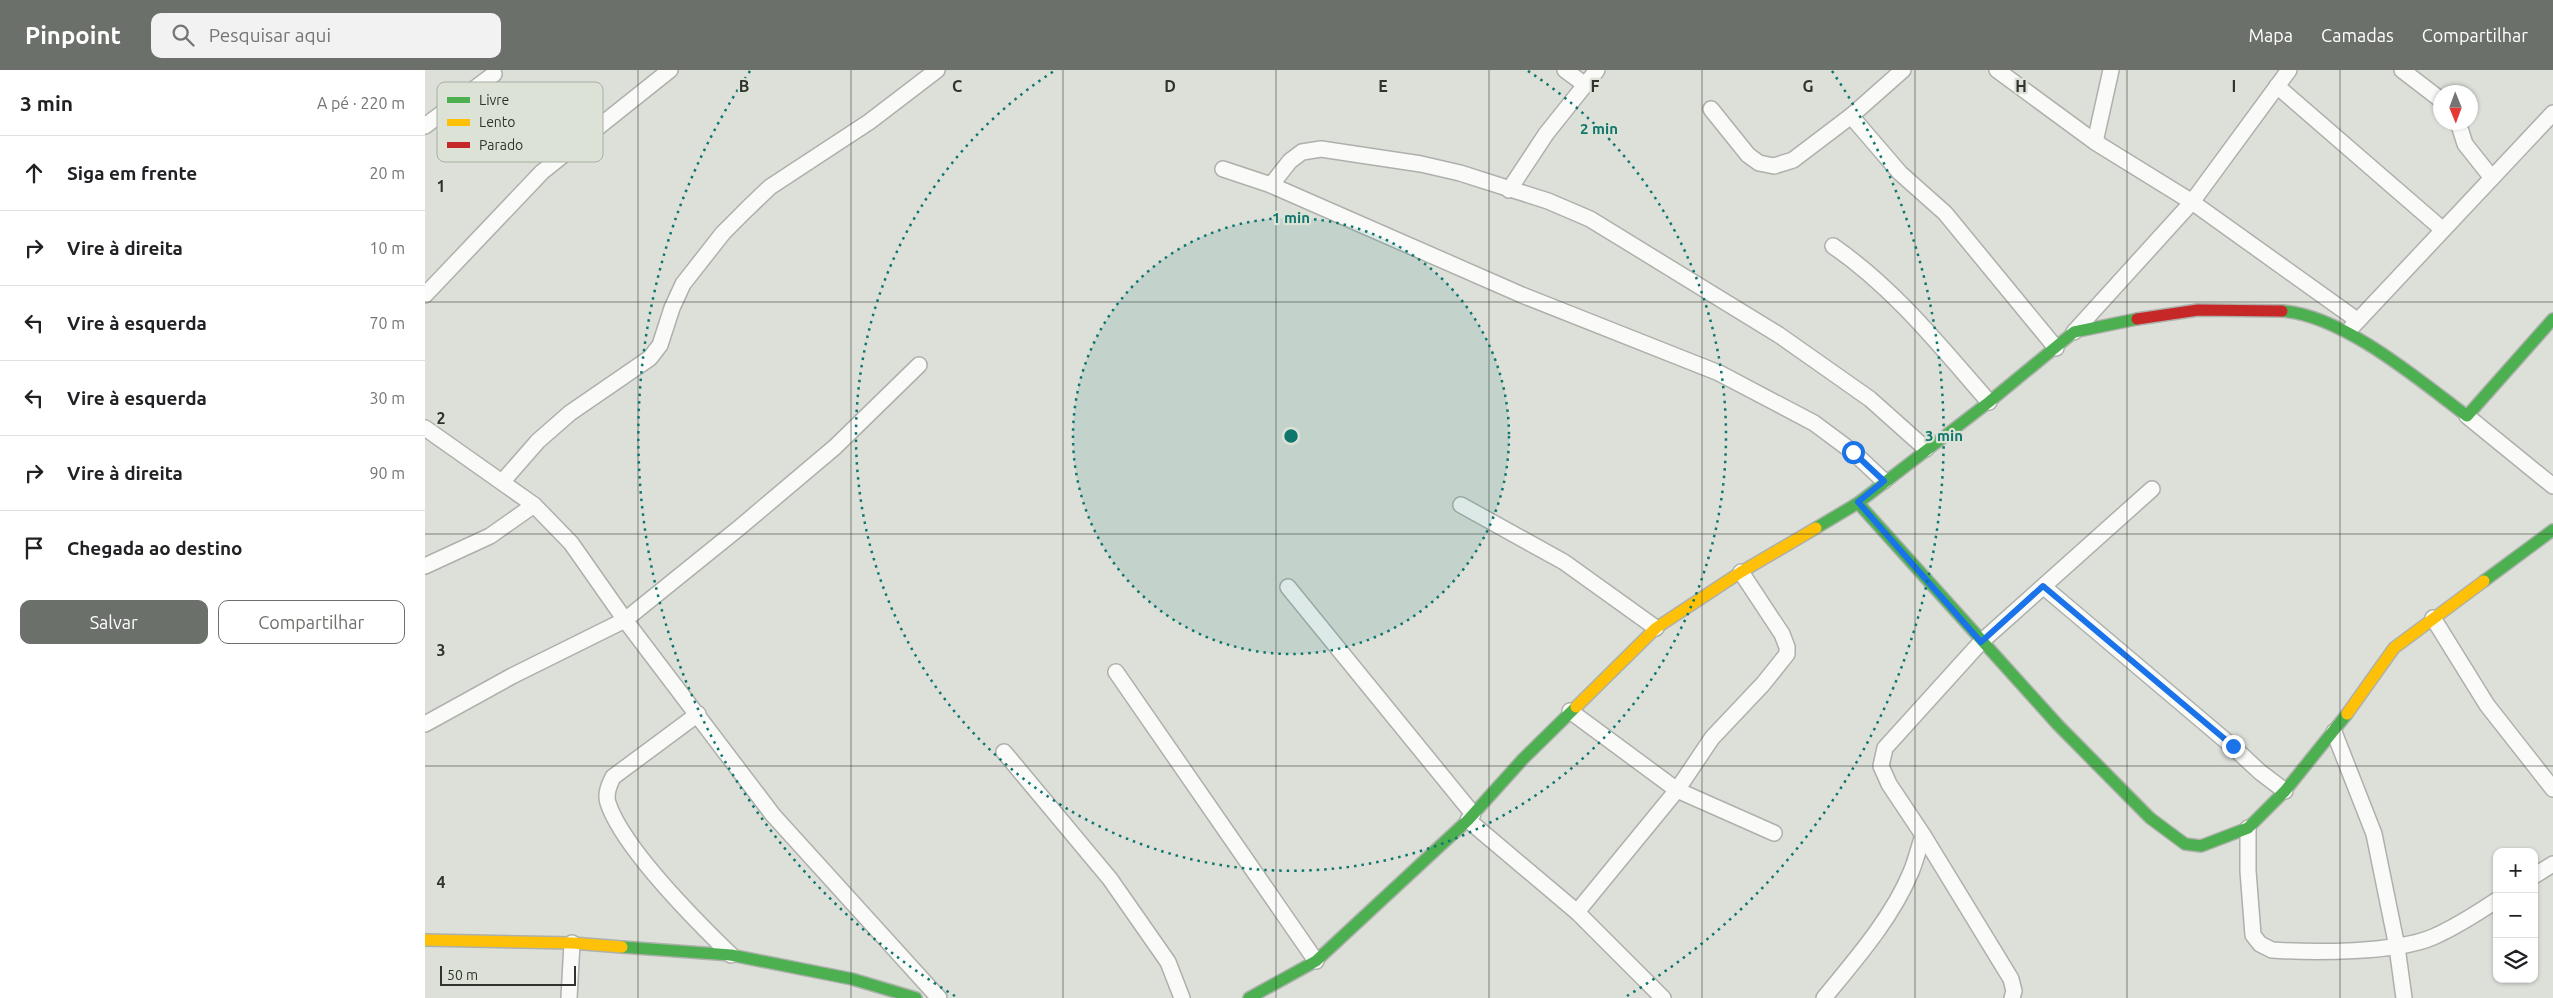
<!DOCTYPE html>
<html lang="pt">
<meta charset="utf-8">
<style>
:root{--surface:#fff;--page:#f2f2f2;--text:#202124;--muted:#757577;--line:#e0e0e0;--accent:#6c706a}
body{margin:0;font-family:Ubuntu,sans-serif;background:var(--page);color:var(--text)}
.controls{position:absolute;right:15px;bottom:15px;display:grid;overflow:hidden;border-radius:10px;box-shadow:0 1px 4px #0004}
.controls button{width:45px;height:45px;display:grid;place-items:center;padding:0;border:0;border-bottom:1px solid var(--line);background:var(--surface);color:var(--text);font:25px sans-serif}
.compass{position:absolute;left:2008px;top:15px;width:45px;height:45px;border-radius:50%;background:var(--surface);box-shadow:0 1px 4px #0004;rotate:179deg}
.scale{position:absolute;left:15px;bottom:12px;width:136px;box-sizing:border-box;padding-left:5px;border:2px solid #30332e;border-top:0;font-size:14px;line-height:18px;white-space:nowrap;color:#30332e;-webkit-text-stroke:4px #dce3d6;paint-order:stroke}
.stop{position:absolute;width:15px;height:15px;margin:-11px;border:4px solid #1a73e8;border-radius:50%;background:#fff}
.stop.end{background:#1a73e8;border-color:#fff;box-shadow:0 1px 5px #0008}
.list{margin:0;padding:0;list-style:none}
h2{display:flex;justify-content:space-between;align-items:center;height:65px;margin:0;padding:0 20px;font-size:21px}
h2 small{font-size:16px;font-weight:400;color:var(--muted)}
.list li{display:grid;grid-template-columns:32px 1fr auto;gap:15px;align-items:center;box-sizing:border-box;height:75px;padding:0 20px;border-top:1px solid var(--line)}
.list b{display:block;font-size:19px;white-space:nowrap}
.list em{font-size:16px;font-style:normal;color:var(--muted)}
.actions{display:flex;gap:10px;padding:15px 20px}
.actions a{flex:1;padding:11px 0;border:1px solid var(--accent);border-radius:10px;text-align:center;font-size:18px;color:var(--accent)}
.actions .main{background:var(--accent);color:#fff}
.icon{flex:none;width:28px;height:28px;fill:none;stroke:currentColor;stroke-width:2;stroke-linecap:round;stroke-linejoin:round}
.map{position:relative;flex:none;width:2128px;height:928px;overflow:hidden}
header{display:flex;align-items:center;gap:30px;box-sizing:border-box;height:70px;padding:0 25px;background:var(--accent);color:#fff}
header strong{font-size:24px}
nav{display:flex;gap:28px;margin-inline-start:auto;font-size:18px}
.search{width:350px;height:45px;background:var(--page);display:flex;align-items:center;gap:12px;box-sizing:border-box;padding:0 18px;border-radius:10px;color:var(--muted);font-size:19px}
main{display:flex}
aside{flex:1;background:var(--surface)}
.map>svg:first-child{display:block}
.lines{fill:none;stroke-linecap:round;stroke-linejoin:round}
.street-casing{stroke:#adb0ab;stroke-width:18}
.fast-casing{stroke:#adb0ab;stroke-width:14}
.slow-casing{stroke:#adb0ab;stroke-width:14}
.jam-casing{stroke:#adb0ab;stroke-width:14}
.street{stroke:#fafaf9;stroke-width:15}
.fast{stroke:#4caf50;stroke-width:11}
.slow{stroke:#ffc107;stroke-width:11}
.jam{stroke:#c62828;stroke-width:11}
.route{stroke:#1a73e8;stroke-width:6}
.grid{fill:none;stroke:#30332e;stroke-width:1;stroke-opacity:0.55}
.ring{fill:none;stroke:#0f766e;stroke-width:2.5;stroke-dasharray:2.5 5}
.key{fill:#dce3d6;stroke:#a8aea4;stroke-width:1}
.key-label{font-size:14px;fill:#30332e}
.grid-label{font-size:16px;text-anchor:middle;font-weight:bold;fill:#30332e;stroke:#dce3d6;stroke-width:4.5;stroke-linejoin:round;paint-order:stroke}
.centre{fill:#0f766e;stroke:#dce3d6;stroke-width:2.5}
.ring-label{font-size:15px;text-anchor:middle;font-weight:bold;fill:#0f766e;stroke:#dce3d6;stroke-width:4.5;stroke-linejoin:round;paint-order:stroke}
</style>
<header>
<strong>Pinpoint</strong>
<div class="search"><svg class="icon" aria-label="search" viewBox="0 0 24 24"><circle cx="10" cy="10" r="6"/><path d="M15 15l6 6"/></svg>Pesquisar aqui</div>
<nav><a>Mapa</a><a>Camadas</a><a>Compartilhar</a></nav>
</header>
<main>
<aside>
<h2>3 min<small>A pé · 220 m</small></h2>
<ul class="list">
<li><svg class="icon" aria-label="ahead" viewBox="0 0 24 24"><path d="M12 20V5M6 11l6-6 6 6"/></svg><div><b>Siga em frente</b></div><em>20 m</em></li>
<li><svg class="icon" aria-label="right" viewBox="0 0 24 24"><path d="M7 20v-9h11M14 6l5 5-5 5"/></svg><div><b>Vire à direita</b></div><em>10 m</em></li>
<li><svg class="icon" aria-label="left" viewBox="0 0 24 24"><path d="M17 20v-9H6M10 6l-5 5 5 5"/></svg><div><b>Vire à esquerda</b></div><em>70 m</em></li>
<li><svg class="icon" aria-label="left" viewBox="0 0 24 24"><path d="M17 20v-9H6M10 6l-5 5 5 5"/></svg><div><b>Vire à esquerda</b></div><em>30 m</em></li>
<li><svg class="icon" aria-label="right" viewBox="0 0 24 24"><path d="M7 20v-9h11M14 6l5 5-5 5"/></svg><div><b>Vire à direita</b></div><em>90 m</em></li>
<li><svg class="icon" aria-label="arrive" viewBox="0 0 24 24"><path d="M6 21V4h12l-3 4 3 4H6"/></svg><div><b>Chegada ao destino</b></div></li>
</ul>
<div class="actions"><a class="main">Salvar</a><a>Compartilhar</a></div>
</aside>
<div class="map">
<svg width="2128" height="928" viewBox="0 0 2128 928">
<rect width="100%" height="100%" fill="#dce0d9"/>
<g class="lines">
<defs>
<g id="street">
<polyline points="1140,0 1159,14"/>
<polyline points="1572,0 1670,72 1767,132 1649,262"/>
<polyline points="1864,0 1767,132 1932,250"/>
<polyline points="1977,0 2016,30"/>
<polyline points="1852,16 2017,159"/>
<polyline points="1286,39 1323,85 1334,93 1349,96 1368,90 1426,46 1478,0"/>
<polyline points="1426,46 1475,103 1520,143 1631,278"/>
<polyline points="2033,52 2040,74 2067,108"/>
<polyline points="0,56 69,4"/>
<polyline points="1670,72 1686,0"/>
<polyline points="798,99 846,115 1097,225 1294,303 1389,353 1428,382 1459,411"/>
<polyline points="846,115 865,91 877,82 896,79 996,94 1035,103 1123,131 1165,149 1354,265 1445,329 1501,379"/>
<polyline points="1084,120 1121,64 1172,0"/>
<path d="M1408,176C1469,218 1515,276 1564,332"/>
<polyline points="0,225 117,102 245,0"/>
<polyline points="1926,258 2128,43"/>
<polyline points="2042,346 2128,416"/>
<polyline points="0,358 109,435 146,473 200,550 348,745 514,928"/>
<polyline points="78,411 113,371 145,343 225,288 235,275 247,238 258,214 298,163 322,139 345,117 444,52 512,0"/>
<polyline points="1036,435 1139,492 1231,558"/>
<polyline points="0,496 65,466 109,435"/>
<polyline points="863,517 1048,744"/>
<polyline points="1619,517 1807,676 1835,702 1860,721"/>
<polyline points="2008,548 2062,635 2128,719"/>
<polyline points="691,602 891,891"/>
<polyline points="1145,641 1252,720 1349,763"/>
<path d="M273,644L188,707C184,715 180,724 183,733C198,778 271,851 306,885"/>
<polyline points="0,654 87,606 200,550 314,458 410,377 494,295"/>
<polyline points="1909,662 1949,764 1972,877 1979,928"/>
<polyline points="579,682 685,809 743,892 757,928"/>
<polyline points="1043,750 1152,842 1238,928"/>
<path d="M1823,758V801L1828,865L1835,874L1847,880C1889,883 1971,883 2008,867C2031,857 2051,844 2072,830"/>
<polyline points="2109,806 2128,794"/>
<polyline points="1152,842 1252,720 1287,668 1338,614 1362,584 1362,577 1357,564 1316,502"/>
<polyline points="144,928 147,873"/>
<path d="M1399,928C1431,889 1467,848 1486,802C1491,790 1494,777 1498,765"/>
<polyline points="1587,928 1589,921 1586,909 1498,765 1464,714 1456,696 1460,678 1556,572 1727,419"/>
</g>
<g id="fast">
<path d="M1857,241C1918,245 1994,310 2042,346L2128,249"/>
<polyline points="1433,433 1633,655 1725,748 1760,774 1776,776 1823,758 1860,721 1922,644"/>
<polyline points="1391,458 1433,433 1564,332 1649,262 1712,249"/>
<polyline points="2059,511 2128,460"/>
<polyline points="197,877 306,885 427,909 491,928"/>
<polyline points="824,928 891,891 1043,750 1098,689 1151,637"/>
</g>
<g id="slow">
<polyline points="1151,637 1231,558 1316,502 1391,458"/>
<polyline points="1922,644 1969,578 2059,511"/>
<polyline points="0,870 147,873 197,877"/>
</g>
<polyline id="jam" points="1712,249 1773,240 1857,241"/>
</defs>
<!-- street casing -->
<use href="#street" class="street-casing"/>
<!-- fast casing -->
<use href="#fast" class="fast-casing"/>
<!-- slow casing -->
<use href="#slow" class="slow-casing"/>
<!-- jam casing -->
<use href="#jam" class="jam-casing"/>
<!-- street -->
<use href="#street" class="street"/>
<!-- fast -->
<use href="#fast" class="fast"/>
<!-- slow -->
<use href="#slow" class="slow"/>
<!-- jam -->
<use href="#jam" class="jam"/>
</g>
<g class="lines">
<!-- route -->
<polyline class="route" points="1428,382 1459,411 1433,432 1556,572 1618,516 1808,676"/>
</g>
<!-- grid -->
<path class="grid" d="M213,0V928M426,0V928M638,0V928M851,0V928M1064,0V928M1277,0V928M1490,0V928M1702,0V928M1915,0V928M0,232H2128M0,464H2128M0,696H2128"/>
<!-- distance rings -->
<circle cx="866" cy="366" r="218" fill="#0f766e" fill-opacity=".12"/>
<g class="ring">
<circle cx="866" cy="366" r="218"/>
<path d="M1103 1A435 435 0 1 1 629 1"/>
<path d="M530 926A653 653 0 0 1 325 1M1407 1A653 653 0 0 1 1202 926"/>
</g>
<!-- legend -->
<rect x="12" y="12" width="166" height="80" rx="8" class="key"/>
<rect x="22" y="27" width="23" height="6" fill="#4caf50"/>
<rect x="22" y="49" width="23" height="7" fill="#ffc107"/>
<rect x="22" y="72" width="23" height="6" fill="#c62828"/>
<g class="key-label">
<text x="54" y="35">Livre</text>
<text x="54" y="57">Lento</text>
<text x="54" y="80">Parado</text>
</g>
<g class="grid-label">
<text x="319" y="22">B</text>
<text x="532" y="22">C</text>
<text x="745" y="22">D</text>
<text x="958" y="22">E</text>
<text x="1170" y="22">F</text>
<text x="1383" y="22">G</text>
<text x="1596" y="22">H</text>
<text x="1809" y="22">I</text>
<text x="16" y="122">1</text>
<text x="16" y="354">2</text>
<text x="16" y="586">3</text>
<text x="16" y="818">4</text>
</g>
<circle cx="866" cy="366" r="8" class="centre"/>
<g class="ring-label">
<text x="1174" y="64">2 min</text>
<text x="866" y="153">1 min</text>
<text x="1519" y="371">3 min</text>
</g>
</svg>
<div class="controls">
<button>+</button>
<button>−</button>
<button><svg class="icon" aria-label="layers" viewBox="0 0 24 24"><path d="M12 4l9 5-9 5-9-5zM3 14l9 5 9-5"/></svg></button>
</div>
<svg class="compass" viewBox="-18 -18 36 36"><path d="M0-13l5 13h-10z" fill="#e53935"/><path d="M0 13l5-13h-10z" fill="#757577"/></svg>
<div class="scale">50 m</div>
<div class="stop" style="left:1428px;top:382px"></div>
<div class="stop end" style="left:1808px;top:676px"></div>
</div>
</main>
